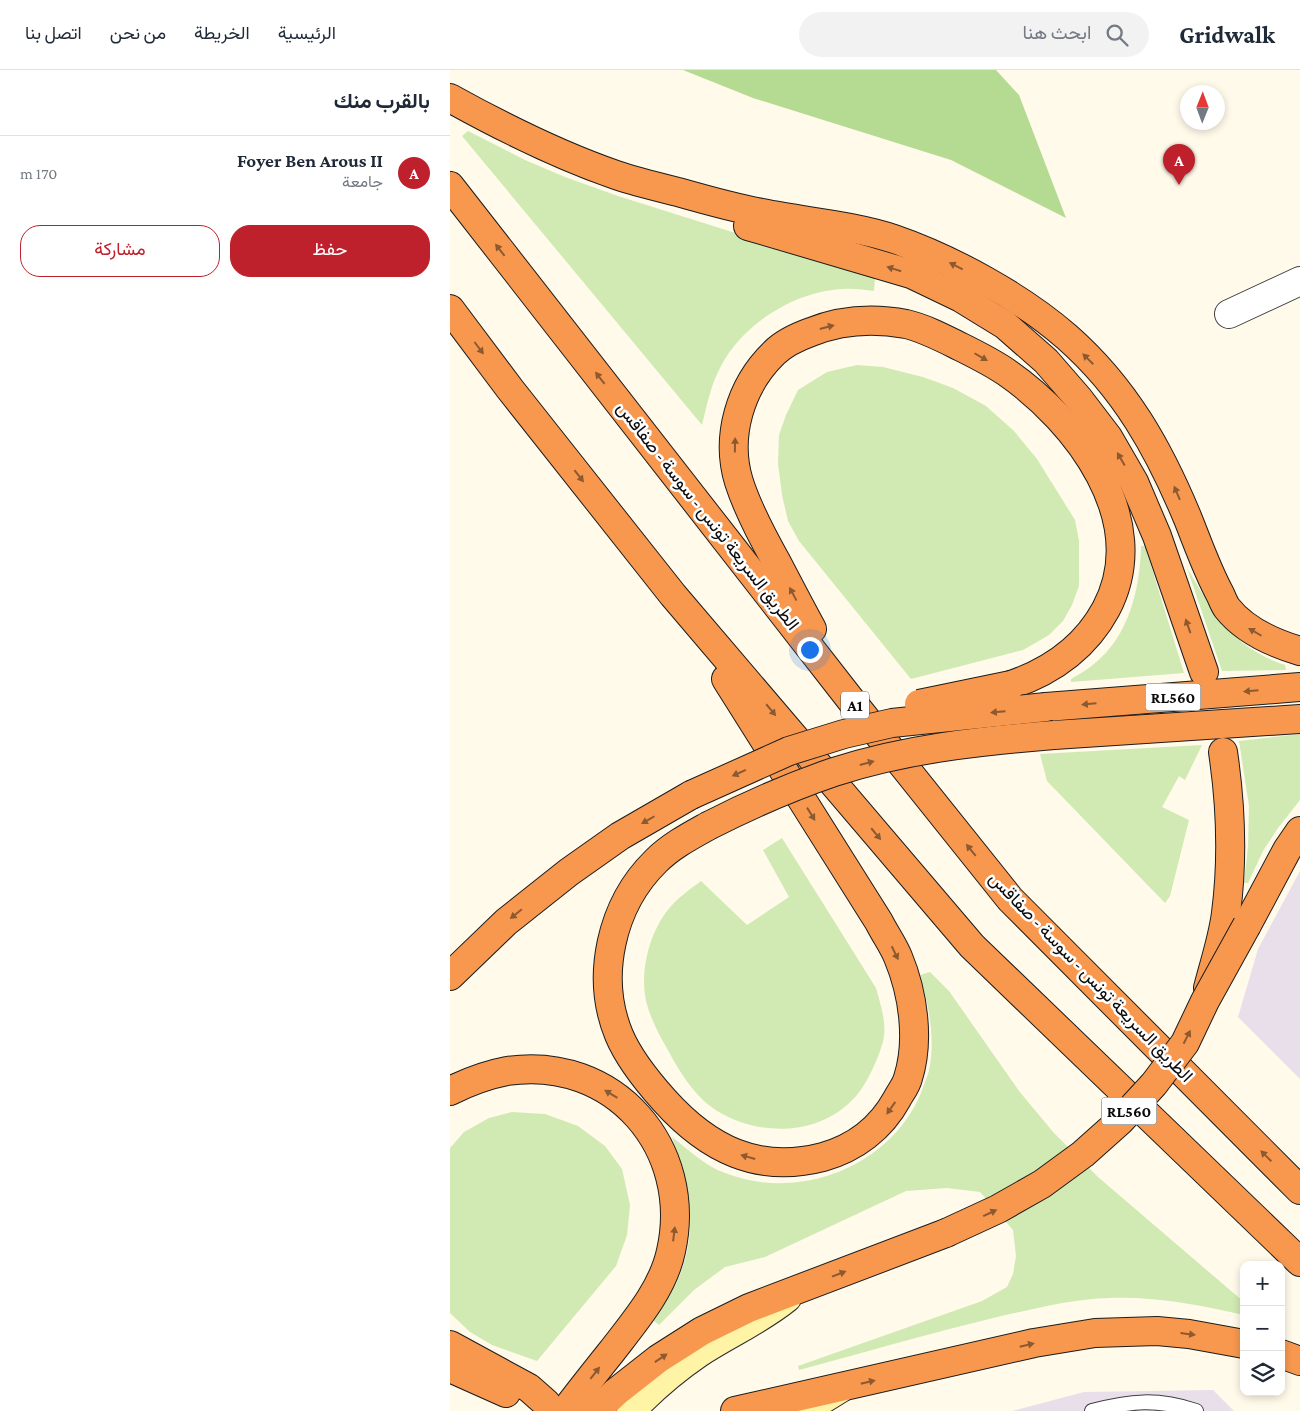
<!DOCTYPE html>
<html lang="ar">
<meta charset="utf-8">
<style>
:root{--surface:#fff;--page:#f2f2f3;--text:#1f2937;--muted:#747a83;--line:#e0e1e3;--accent:#be212c}
body{margin:0;font-family:"Crimson Pro",Vazirmatn,serif;background:var(--page);color:var(--text);direction:rtl}
.controls{position:absolute;right:15px;bottom:15px;display:grid;overflow:hidden;border-radius:10px;box-shadow:0 2px 8px #0003}
.controls button{width:45px;height:45px;display:grid;place-items:center;padding:0;border:0;border-bottom:1px solid var(--line);background:var(--surface);color:var(--text);font:25px sans-serif}
.compass{position:absolute;left:730px;top:15px;width:45px;height:45px;border-radius:50%;background:var(--surface);box-shadow:0 2px 8px #0003;rotate:1deg}
.you{position:absolute;left:359px;top:579px;width:18px;height:18px;margin:-12px;border:4px solid #fff;border-radius:50%;background:#1a73e8;box-shadow:0 0 0 8px #1a73e833}
.badge{display:grid;place-items:center;width:32px;height:32px;border-radius:50%;background:var(--accent);color:#fff;font-size:16px;font-weight:700}
.pin{position:absolute;translate:-50% -41px;filter:drop-shadow(0 1px 2px #0008)}
.pin::after{content:'';position:absolute;top:26px;width:18px;height:15px;background:inherit;clip-path:polygon(0 0,100% 0,50% 100%)}
.list{margin:0;padding:0;list-style:none}
h2{display:flex;justify-content:space-between;align-items:center;height:65px;margin:0;padding:0 20px;font-size:21px}
h2 small{font-size:16px;font-weight:400;color:var(--muted)}
.list li{display:grid;grid-template-columns:32px 1fr auto;gap:15px;align-items:center;box-sizing:border-box;height:75px;padding:0 20px;border-top:1px solid var(--line)}
.list b{display:block;font-size:19px;white-space:nowrap}
.list p{margin:0;font-size:16px;white-space:nowrap;color:var(--muted)}
.list em{font-size:16px;font-style:normal;color:var(--muted)}
.actions{display:flex;gap:10px;padding:15px 20px}
.actions a{flex:1;padding:11px 0;border:1px solid var(--accent);border-radius:20px;text-align:center;font-size:18px;color:var(--accent)}
.actions .main{background:var(--accent);color:#fff}
.icon{flex:none;width:28px;height:28px;fill:none;stroke:currentColor;stroke-width:2;stroke-linecap:round;stroke-linejoin:round}
.map{position:relative;flex:none;width:850px;height:1341px;overflow:hidden;direction:ltr}
header{display:flex;align-items:center;gap:30px;box-sizing:border-box;height:70px;padding:0 25px;background:var(--surface);border-bottom:1px solid var(--line)}
header strong{font-size:24px}
nav{display:flex;gap:28px;margin-inline-start:auto;font-size:18px}
.search{width:350px;height:45px;background:var(--page);display:flex;align-items:center;gap:12px;box-sizing:border-box;padding:0 18px;border-radius:28px;color:var(--muted);font-size:19px}
main{display:flex}
aside{flex:1;background:var(--surface)}
.map>svg:first-child{display:block}
.industrial{fill:#e9dfeb}
.green{fill:#d1eab3}
.forest{fill:#b5db92}
.lines{fill:none;stroke-linecap:round;stroke-linejoin:round}
.lane-casing{stroke:#3e3e3e;stroke-width:16}
.street-casing{stroke:#3e3e3e;stroke-width:30}
.secondary-casing{stroke:#2d2d2d;stroke-width:30}
.highway-casing{stroke:#1c1c1c;stroke-width:30}
.lane{stroke:#fff;stroke-width:14}
.street{stroke:#fff;stroke-width:28}
.secondary{stroke:#fff3a5;stroke-width:28}
.highway{stroke:#f8984f;stroke-width:28}
.highway-bridge-casing{stroke:#1c1c1c;stroke-width:30;stroke-linecap:butt}
.highway-bridge{stroke:#f8984f;stroke-width:28}
.oneway{fill:#8d5930}
.labels{text-anchor:middle;dominant-baseline:central;stroke-width:5;stroke-linejoin:round;paint-order:stroke}
.shield{fill:#fff;stroke:#545454;stroke-width:1}
.shield-label{font-size:16px;font-weight:bold;fill:#0b0b0b}
.street-label{font-size:18px;fill:#0b0b0b;stroke:#fff}
</style>
<header>
<strong>Gridwalk</strong>
<div class="search"><svg class="icon" aria-label="search" viewBox="0 0 24 24"><circle cx="10" cy="10" r="6"/><path d="M15 15l6 6"/></svg>ابحث هنا</div>
<nav><a>الرئيسية</a><a>الخريطة</a><a>من نحن</a><a>اتصل بنا</a></nav>
</header>
<main>
<div class="map">
<svg width="850" height="1341" viewBox="0 0 850 1341">
<rect width="100%" height="100%" fill="#fffaea"/>
<!-- industrial -->
<g class="industrial">
<polygon points="850,801 850,1009 788,947 808,879"/>
<polygon points="763,1320 784,1341 562,1341 634,1322"/>
</g>
<!-- green -->
<g class="green">
<path d="M18,61L75,90L115,107L168,126L425,207L424,221C414,220 403,218 393,219C345,221 293,254 271,296C261,314 257,335 252,355L12,66Z"/>
<polygon points="407,295 433,297 473,307 503,318 536,336 564,361 587,389 625,450 629,471 629,516 622,535 613,551 599,565 573,580 461,609 349,471 338,451 332,425 328,394 329,365 336,345 348,320 377,302"/>
<path d="M691,476H695L734,603L621,612V609C629,604 637,600 644,594C679,566 690,519 691,476Z"/>
<path d="M737,498C764,543 781,577 835,595L836,600L772,601Z"/>
<polygon points="850,664 850,730 828,758 813,781 798,813 794,813 798,777 799,736 789,671"/>
<polygon points="752,675 735,710 729,706 712,737 739,750 720,826 715,833 597,711 590,684"/>
<path d="M332,768L426,918C430,933 436,950 434,966C432,981 419,1009 410,1021C375,1068 305,1069 260,1036C243,1023 229,1001 219,982C211,968 203,954 198,938C188,907 198,866 217,841C226,829 239,820 251,811L297,855L339,827L313,780Z"/>
<path d="M480,902L499,921L569,1021L604,1063L648,1107L794,1232V1245C750,1235 704,1226 659,1228C621,1229 584,1239 547,1247C481,1263 415,1282 349,1300L348,1296L532,1231L557,1217L563,1204L566,1186L563,1160L530,1122L497,1118L456,1121L315,1187L275,1197L244,1220L209,1255L202,1249C210,1238 220,1226 226,1214C250,1161 240,1119 222,1067C239,1080 255,1096 275,1103C349,1132 440,1097 471,1023C474,1014 479,1004 480,995C485,964 478,934 470,905Z"/>
<polygon points="62,1042 95,1044 128,1056 155,1076 172,1099 180,1135 177,1165 166,1196 87,1291 42,1275 20,1262 0,1243 0,1078 14,1062 39,1048"/>
</g>
<!-- forest -->
<polygon class="forest" points="233,0 546,0 569,25 616,148 501,90 303,28"/>
<g class="lines">
<defs>
<path id="lane" d="M642,1341C680,1331 707,1328 746,1341"/>
<polyline id="street" points="779,244 850,211"/>
<g id="secondary">
<path d="M181,1341C201,1320 224,1300 249,1283C278,1264 310,1250 337,1228"/>
<polyline points="354,1341 391,1318"/>
</g>
<g id="highway">
<path d="M0,28C54,58 108,85 166,105C187,112 208,117 228,122C256,130 284,138 312,143C356,152 401,155 444,169C502,189 571,227 617,267C675,318 709,379 738,449C748,474 757,500 770,524C772,528 774,534 777,538C795,561 823,573 850,581"/>
<polyline points="0,116 400,629 560,829 850,1120"/>
<polyline points="298,156 461,204 511,228 555,255 596,291 629,329 658,367 684,412 707,466 754,602"/>
<polyline points="0,239 60,319 223,525 522,876 850,1192"/>
<path d="M362,559C350,537 338,514 326,491C312,466 298,440 289,412C275,367 290,316 324,283C334,273 347,267 361,262C391,250 424,248 456,254C473,258 489,266 505,274C523,283 540,291 556,302C627,351 703,450 656,539C635,578 602,601 561,615"/>
<polyline points="596,637 850,617"/>
<polyline points="604,665 850,649"/>
<path d="M258,756C240,766 221,776 206,791C161,835 145,907 169,965C179,989 197,1011 214,1030C258,1079 308,1104 373,1087C405,1078 431,1058 447,1029C450,1023 456,1016 458,1008C470,970 463,923 448,887C443,875 435,864 429,852L276,609"/>
<polyline points="797,855 837,780 850,761"/>
<polyline points="0,906 56,852 119,802 170,766 241,725"/>
<path d="M758,918C764,894 773,868 776,843C783,789 781,736 773,682"/>
<path d="M0,1021C18,1012 36,1005 57,1001C164,985 244,1078 221,1181C213,1219 185,1251 162,1281C146,1301 130,1321 115,1341"/>
<polyline points="0,1275 79,1318 96,1333"/>
<polyline points="831,1284 850,1291"/>
<polyline points="0,1298 56,1323"/>
<polyline points="146,1341 166,1322 208,1289 252,1261 299,1238 496,1163"/>
<polyline points="285,1341 584,1273 645,1263 707,1261 739,1264 794,1274"/>
</g>
</defs>
<!-- lane casing -->
<use href="#lane" class="lane-casing"/>
<!-- street casing -->
<use href="#street" class="street-casing"/>
<!-- secondary casing -->
<use href="#secondary" class="secondary-casing"/>
<!-- highway casing -->
<use href="#highway" class="highway-casing"/>
<!-- lane -->
<use href="#lane" class="lane"/>
<!-- street -->
<use href="#street" class="street"/>
<!-- secondary -->
<use href="#secondary" class="secondary"/>
<!-- highway -->
<use href="#highway" class="highway"/>
<defs>
<g id="highway-bridge">
<polyline points="469,634 561,615"/>
<polyline points="241,725 339,681 394,664 442,653 596,637"/>
<path d="M258,756C299,735 340,717 384,702C455,679 529,671 604,665"/>
<polyline points="496,1163 548,1139 592,1114 633,1084 670,1051 704,1014 735,973 755,931 797,855"/>
</g>
</defs>
<!-- highway-bridge casing -->
<use href="#highway-bridge" class="highway-bridge-casing"/>
<!-- highway-bridge -->
<use href="#highway-bridge" class="highway-bridge"/>
</g>
<!-- one-way arrows -->
<defs><path id="oneway-solid" d="M-6-.8H1V-3.2L6.5 0L1 3.2V.8H-6Z" transform="scale(1.25)"/></defs>
<g class="oneway">
<use href="#oneway-solid" transform="translate(50 180) rotate(-128)"/>
<use href="#oneway-solid" transform="translate(506 196) rotate(-153)"/>
<use href="#oneway-solid" transform="translate(444 199) rotate(-163)"/>
<use href="#oneway-solid" transform="translate(377 257) rotate(-15)"/>
<use href="#oneway-solid" transform="translate(29 278) rotate(53)"/>
<use href="#oneway-solid" transform="translate(531 287) rotate(30)"/>
<use href="#oneway-solid" transform="translate(638 289) rotate(-135)"/>
<use href="#oneway-solid" transform="translate(150 308) rotate(-128)"/>
<use href="#oneway-solid" transform="translate(285 375) rotate(-89)"/>
<use href="#oneway-solid" transform="translate(671 389) rotate(-120)"/>
<use href="#oneway-solid" transform="translate(129 406) rotate(52)"/>
<use href="#oneway-solid" transform="translate(727 423) rotate(-113)"/>
<use href="#oneway-solid" transform="translate(343 524) rotate(-118)"/>
<use href="#oneway-solid" transform="translate(738 556) rotate(-109)"/>
<use href="#oneway-solid" transform="translate(805 562) rotate(-150)"/>
<use href="#oneway-solid" transform="translate(801 621) rotate(175)"/>
<use href="#oneway-solid" transform="translate(639 634) rotate(175)"/>
<use href="#oneway-solid" transform="translate(321 640) rotate(50)"/>
<use href="#oneway-solid" transform="translate(548 642) rotate(175)"/>
<use href="#oneway-solid" transform="translate(417 693) rotate(-15)"/>
<use href="#oneway-solid" transform="translate(289 703) rotate(156)"/>
<use href="#oneway-solid" transform="translate(361 744) rotate(58)"/>
<use href="#oneway-solid" transform="translate(198 750) rotate(150)"/>
<use href="#oneway-solid" transform="translate(426 764) rotate(50)"/>
<use href="#oneway-solid" transform="translate(521 780) rotate(-129)"/>
<use href="#oneway-solid" transform="translate(66 844) rotate(141)"/>
<use href="#oneway-solid" transform="translate(445 883) rotate(64)"/>
<use href="#oneway-solid" transform="translate(737 967) rotate(-63)"/>
<use href="#oneway-solid" transform="translate(161 1024) rotate(-149)"/>
<use href="#oneway-solid" transform="translate(441 1038) rotate(125)"/>
<use href="#oneway-solid" transform="translate(816 1086) rotate(-135)"/>
<use href="#oneway-solid" transform="translate(298 1087) rotate(-164)"/>
<use href="#oneway-solid" transform="translate(540 1143) rotate(-25)"/>
<use href="#oneway-solid" transform="translate(224 1164) rotate(-83)"/>
<use href="#oneway-solid" transform="translate(389 1204) rotate(-21)"/>
<use href="#oneway-solid" transform="translate(738 1264) rotate(7)"/>
<use href="#oneway-solid" transform="translate(577 1275) rotate(-13)"/>
<use href="#oneway-solid" transform="translate(211 1288) rotate(-34)"/>
<use href="#oneway-solid" transform="translate(145 1303) rotate(-52)"/>
<use href="#oneway-solid" transform="translate(418 1312) rotate(-13)"/>
</g>
<g class="labels">
<!-- shield labels -->
<g class="shield">
<rect x="695.5" y="613.5" width="55" height="27" rx="4"/>
<rect x="391" y="621.5" width="28" height="27" rx="4"/>
<rect x="651.5" y="1027.5" width="55" height="27" rx="4"/>
</g>
<g class="shield-label">
<text x="723" y="627">RL560</text>
<text x="405" y="635">A1</text>
<text x="679" y="1041">RL560</text>
</g>
<!-- street labels -->
<g class="street-label">
<text transform="translate(258 446) rotate(52)">الطريق السريعة تونس - سوسة - صفاقس</text>
<text transform="translate(641 907) rotate(46)">الطريق السريعة تونس - سوسة - صفاقس</text>
</g>
</g>
</svg>
<div class="controls">
<button>+</button>
<button>−</button>
<button><svg class="icon" aria-label="layers" viewBox="0 0 24 24"><path d="M12 4l9 5-9 5-9-5zM3 14l9 5 9-5"/></svg></button>
</div>
<svg class="compass" viewBox="-18 -18 36 36"><path d="M0-13l5 13h-10z" fill="#e53935"/><path d="M0 13l5-13h-10z" fill="#747a83"/></svg>
<div class="you"></div>
<div class="pin badge" style="left:729px;top:115px">A</div>
</div>
<aside>
<h2>بالقرب منك<small></small></h2>
<ul class="list">
<li><span class="badge">A</span><div><b>Foyer Ben Arous II</b><p>جامعة</p></div><em>170 m</em></li>
</ul>
<div class="actions"><a class="main">حفظ</a><a>مشاركة</a></div>
</aside>
</main>
